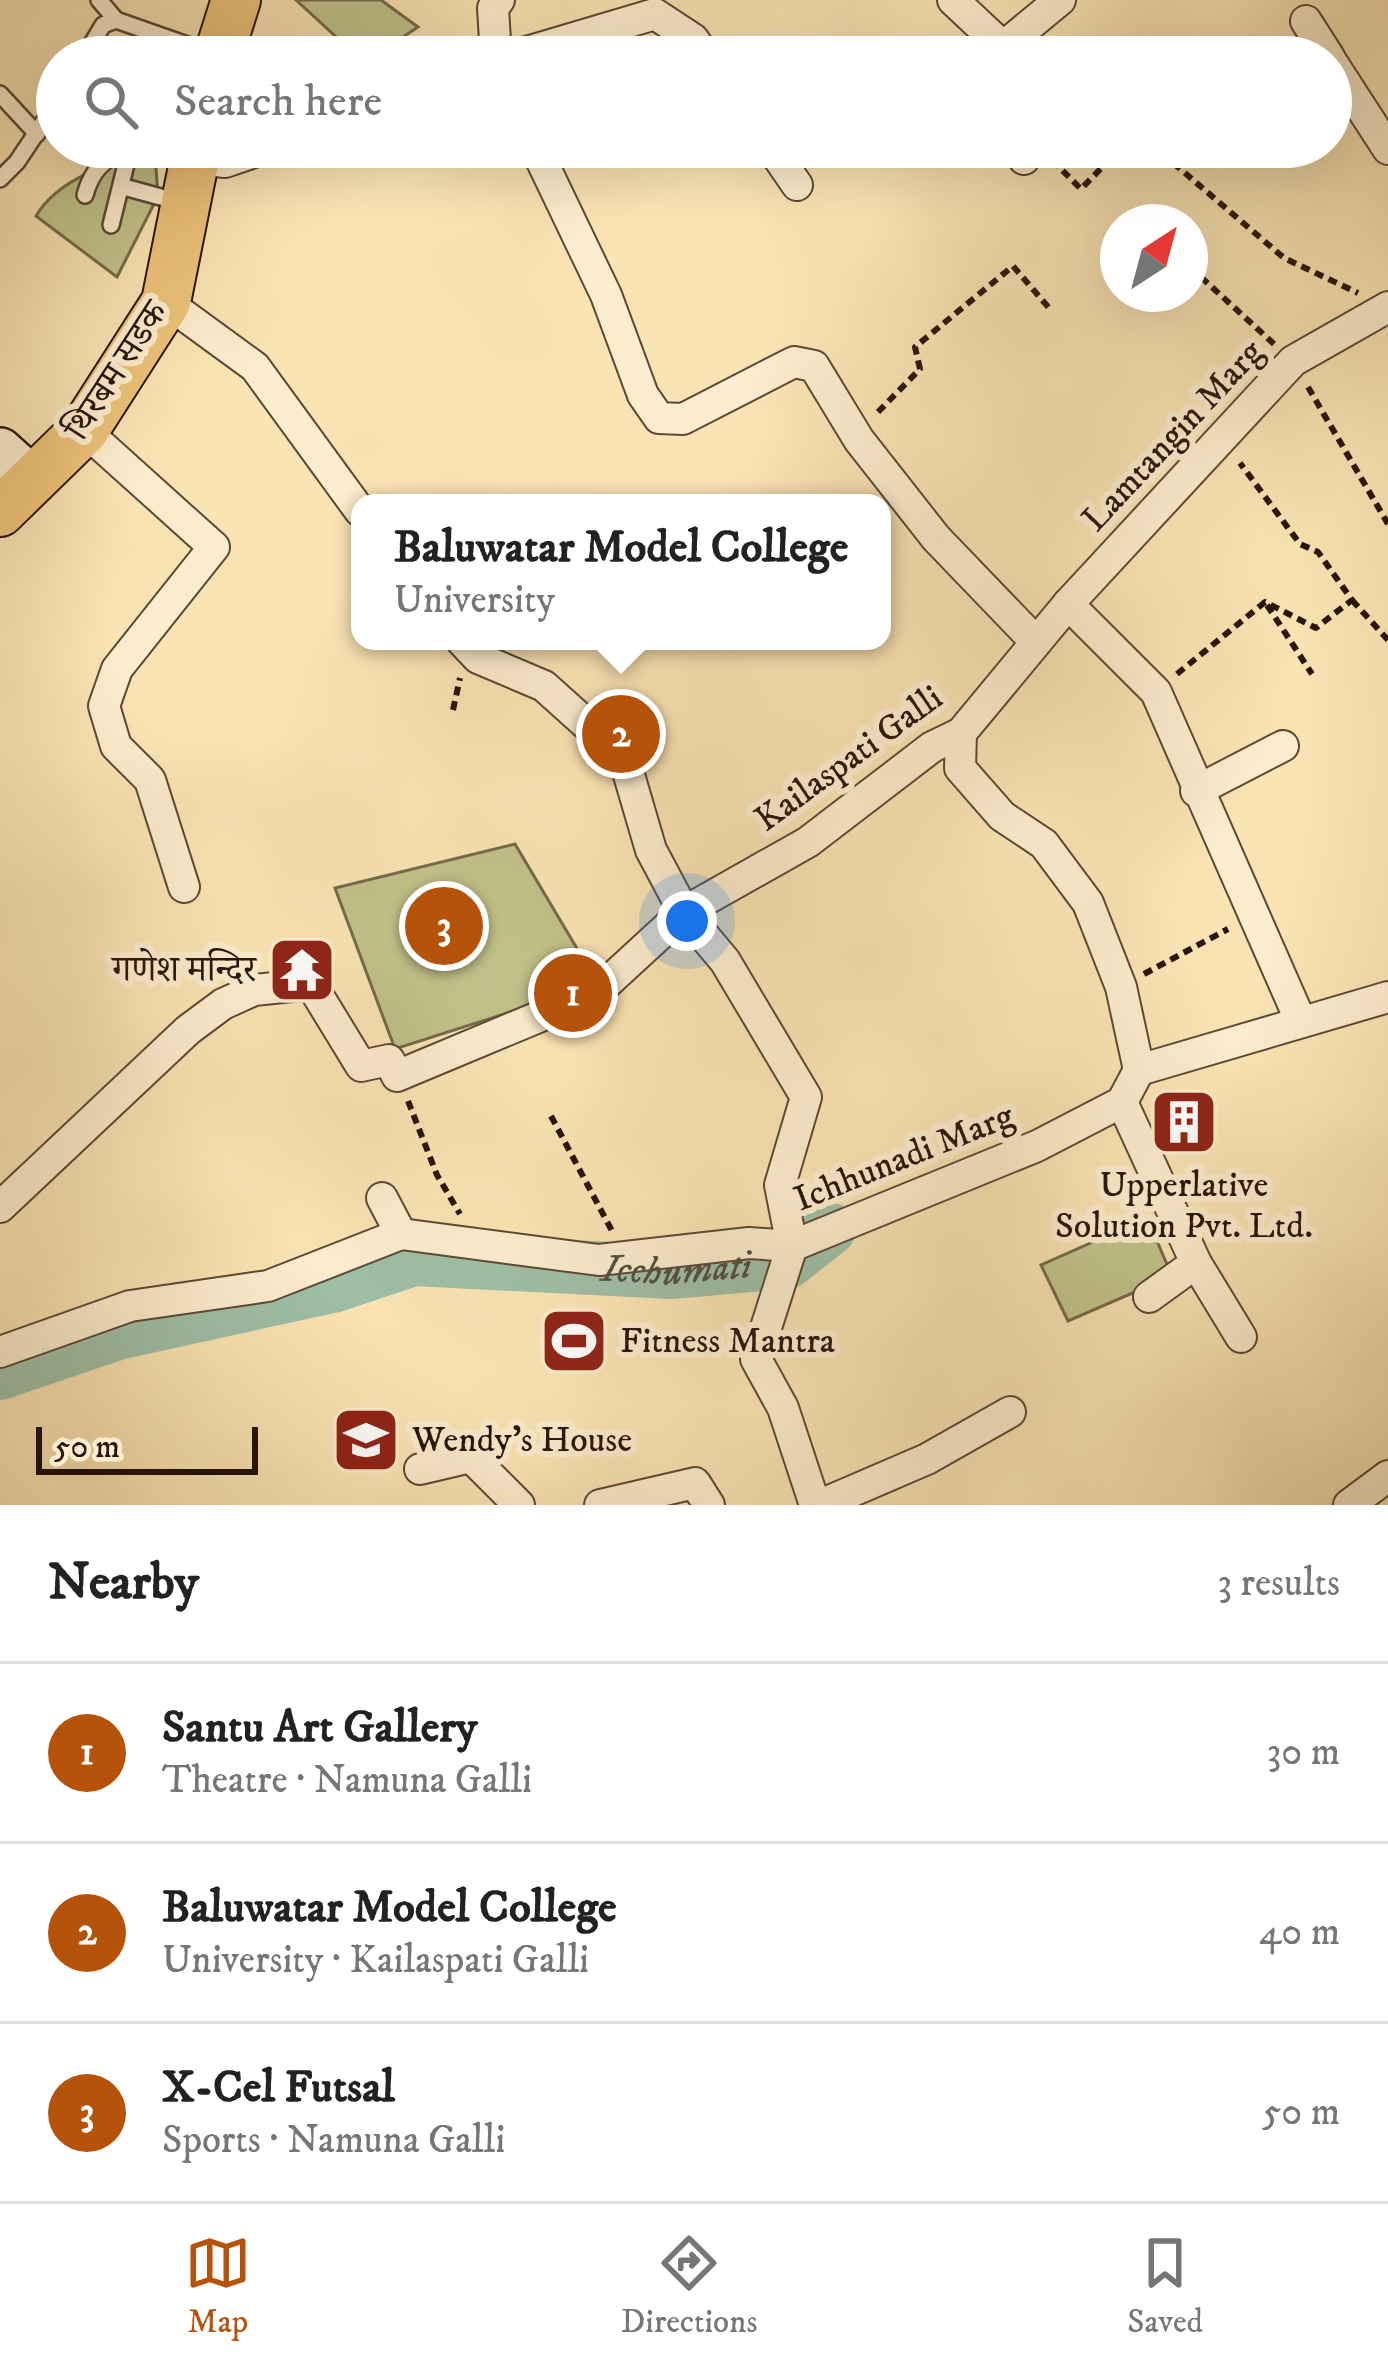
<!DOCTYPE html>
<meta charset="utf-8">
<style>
:root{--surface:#fff;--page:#f6f6f6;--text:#222;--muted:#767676;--line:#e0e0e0;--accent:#b45309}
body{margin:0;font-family:"IM FELL DW Pica","Noto Serif Devanagari",serif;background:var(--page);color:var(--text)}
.compass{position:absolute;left:1100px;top:204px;width:108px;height:108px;border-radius:50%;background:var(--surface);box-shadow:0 12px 48px #0002;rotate:36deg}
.scale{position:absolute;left:36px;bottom:30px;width:222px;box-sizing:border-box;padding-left:12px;border:6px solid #28150b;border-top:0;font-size:33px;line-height:42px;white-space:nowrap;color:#28150b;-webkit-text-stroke:9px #fcedce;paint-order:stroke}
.you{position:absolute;left:687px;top:921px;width:42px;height:42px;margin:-30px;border:9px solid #fff;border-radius:50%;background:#1a73e8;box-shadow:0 0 0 18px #1a73e833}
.badge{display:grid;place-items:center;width:78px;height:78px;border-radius:50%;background:var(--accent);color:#fff;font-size:39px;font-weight:700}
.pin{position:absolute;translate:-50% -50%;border:6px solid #fff;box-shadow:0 3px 12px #0006}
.popup{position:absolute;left:351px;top:494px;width:540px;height:156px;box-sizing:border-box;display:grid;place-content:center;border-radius:24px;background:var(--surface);filter:drop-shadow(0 3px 9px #0005);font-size:39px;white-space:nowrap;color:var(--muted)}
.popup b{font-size:45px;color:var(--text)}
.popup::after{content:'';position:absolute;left:50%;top:100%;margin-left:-24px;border:24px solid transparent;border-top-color:var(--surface)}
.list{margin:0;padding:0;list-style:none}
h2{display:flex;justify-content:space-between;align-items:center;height:156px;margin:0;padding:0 48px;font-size:51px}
h2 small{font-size:39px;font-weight:400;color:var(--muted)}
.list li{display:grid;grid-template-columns:78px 1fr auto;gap:36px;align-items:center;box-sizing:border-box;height:180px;padding:0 48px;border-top:3px solid var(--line)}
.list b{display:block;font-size:45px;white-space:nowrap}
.list p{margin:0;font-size:39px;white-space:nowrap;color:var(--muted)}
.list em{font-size:39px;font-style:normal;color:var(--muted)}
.icon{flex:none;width:66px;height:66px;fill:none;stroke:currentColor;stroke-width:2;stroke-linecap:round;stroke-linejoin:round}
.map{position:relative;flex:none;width:1388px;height:1505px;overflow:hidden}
.search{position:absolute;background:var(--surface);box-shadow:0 12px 48px #0002;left:36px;right:36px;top:36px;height:132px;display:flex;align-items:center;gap:30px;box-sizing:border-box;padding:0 42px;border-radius:66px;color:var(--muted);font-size:45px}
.sheet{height:696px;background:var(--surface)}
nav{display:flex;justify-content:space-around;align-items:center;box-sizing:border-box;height:168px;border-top:3px solid var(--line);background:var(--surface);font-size:33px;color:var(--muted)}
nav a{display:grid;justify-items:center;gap:6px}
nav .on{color:var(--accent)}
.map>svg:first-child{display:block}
.green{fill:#c1c38b;stroke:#746c4b;stroke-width:3}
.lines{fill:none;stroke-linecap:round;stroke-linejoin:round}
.river{stroke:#9fbfa7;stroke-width:54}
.lane-casing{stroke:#5c4935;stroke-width:20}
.street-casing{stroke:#5c4935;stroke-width:34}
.secondary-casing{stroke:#28150b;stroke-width:50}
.primary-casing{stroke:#28150b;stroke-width:52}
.path{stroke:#28150b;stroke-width:6;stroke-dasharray:9 6;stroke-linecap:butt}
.lane{stroke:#fcedce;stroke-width:15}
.street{stroke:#fcedce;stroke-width:30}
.secondary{stroke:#fcedce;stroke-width:45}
.primary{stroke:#edc27a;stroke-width:48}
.labels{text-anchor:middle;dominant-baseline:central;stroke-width:12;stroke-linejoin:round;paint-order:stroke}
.street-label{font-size:36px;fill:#28150b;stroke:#fcedce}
.poi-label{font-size:36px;fill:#28150b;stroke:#fcedce;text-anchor:start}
.water-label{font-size:39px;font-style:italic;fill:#525042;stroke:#fcedce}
</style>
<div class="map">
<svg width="1388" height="1505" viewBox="0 0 1388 1505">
<rect width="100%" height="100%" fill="#fae4b4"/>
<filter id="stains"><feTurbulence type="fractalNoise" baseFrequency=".00167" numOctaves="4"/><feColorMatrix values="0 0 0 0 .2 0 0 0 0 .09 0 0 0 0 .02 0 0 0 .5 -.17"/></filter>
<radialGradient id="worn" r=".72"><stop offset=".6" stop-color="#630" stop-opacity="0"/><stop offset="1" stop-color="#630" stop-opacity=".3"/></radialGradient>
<!-- green -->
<g class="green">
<polygon points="296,0 381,0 418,27 373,57 358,57"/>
<path d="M155,155L158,196L117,277L36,216C58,179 113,159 155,155Z"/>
<polygon points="515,844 598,984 395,1049 335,888"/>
<polygon points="1147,1218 1172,1276 1068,1321 1041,1265"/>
</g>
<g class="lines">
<!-- river -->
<path class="river" id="s1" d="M0,1373L121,1332L336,1285L414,1259L671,1272L787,1262L829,1229"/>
<defs>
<g id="lane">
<polyline points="99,0 116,20"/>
<polyline points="84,57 103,25 116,20 210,53"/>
<polyline points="0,94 37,134"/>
<polyline points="0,179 17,162 57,102"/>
<polyline points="124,187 179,202"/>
<path d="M85,195C99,143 140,148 186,157"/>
<polyline points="111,225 129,152"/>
</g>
<g id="street">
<polyline points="953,0 1003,47 1060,0"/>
<polyline points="1306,21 1329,57"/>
<polyline points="496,57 493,8 499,0"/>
<polyline points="510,57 655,14 693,39 706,57"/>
<polyline points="1331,61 1388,149"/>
<polyline points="535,147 606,295 643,395 659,418 683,419 794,362 814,366 859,440 936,538 1036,642"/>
<polyline points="771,147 797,185"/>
<polyline points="1016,147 1024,159"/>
<polyline points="195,159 225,162 269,147"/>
<polyline points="166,302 255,367 360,511"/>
<polyline points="84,430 214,547 117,669 104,706 116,746 150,780 184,887"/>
<polyline points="1068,604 1156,692 1301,1022"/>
<polyline points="462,641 478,658 544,686 624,758 651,850 684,912 725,961 806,1097 780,1185 792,1246 756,1359 783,1408 815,1505"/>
<polyline points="961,733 960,768 1002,816 1044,844 1088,903 1121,987 1139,1070"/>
<polyline points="1196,791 1283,746"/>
<polyline points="1122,1102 1196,1263 1149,1297"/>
<polyline points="382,1198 401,1234"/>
<polyline points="0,1207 188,1030 223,1004 254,990 311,984 361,1066 389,1060 397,1076 596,993 684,912 808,842 932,747 961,733 1068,604 1293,361 1388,307"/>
<polyline points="1196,1263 1241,1337"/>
<polyline points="0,1352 130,1306 268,1286 401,1234 599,1260 749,1243 792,1246 1037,1146 1122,1102 1139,1070 1388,997"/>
<polyline points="420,1469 471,1457 519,1505"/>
<polyline points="600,1505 695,1483 709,1505"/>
<polyline points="820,1505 927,1459 1010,1412"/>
<polyline points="1349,1505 1388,1476"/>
</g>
<polyline id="secondary" points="0,451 30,478"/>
<g id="primary">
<polyline points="218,57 236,0"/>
<polyline points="0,512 84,430 166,302 197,147"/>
</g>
</defs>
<!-- lane casing -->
<use href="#lane" class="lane-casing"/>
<!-- street casing -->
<use href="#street" class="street-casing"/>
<!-- secondary casing -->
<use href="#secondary" class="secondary-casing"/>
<!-- primary casing -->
<use href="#primary" class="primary-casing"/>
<!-- path -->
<g class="path">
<polyline points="1052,160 1081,189 1112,157 1164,155 1284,258 1358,293"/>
<polyline points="1190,267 1274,344"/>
<polyline points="1308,387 1388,524"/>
<polyline points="878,412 920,369 915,347 1013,266 1049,308"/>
<polyline points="1352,600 1388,640"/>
<polyline points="1267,605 1312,674"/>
<polyline points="1177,674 1265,602 1316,628 1352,600 1318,552 1300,544 1240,463"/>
<polyline points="453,710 460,678"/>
<polyline points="1144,974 1228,929"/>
<polyline points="408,1101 437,1175 460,1214"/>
<polyline points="551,1116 612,1231"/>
</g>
<!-- lane -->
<use href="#lane" class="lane"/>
<!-- street -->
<use href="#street" class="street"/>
<!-- secondary -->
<use href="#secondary" class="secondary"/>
<!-- primary -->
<use href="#primary" class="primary"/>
</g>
<!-- icons -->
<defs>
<symbol id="temple-square" viewBox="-11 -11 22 22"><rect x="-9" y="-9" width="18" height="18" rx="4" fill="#8f2418" stroke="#fcedce"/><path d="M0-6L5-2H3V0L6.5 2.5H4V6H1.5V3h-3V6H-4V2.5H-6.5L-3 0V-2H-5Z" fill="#fff"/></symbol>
<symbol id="building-square" viewBox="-11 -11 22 22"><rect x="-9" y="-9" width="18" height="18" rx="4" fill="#8f2418" stroke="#fcedce"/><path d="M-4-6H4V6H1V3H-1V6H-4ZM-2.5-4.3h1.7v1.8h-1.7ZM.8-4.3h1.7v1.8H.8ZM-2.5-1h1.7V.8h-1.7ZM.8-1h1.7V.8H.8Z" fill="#fff"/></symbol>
<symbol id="stadium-square" viewBox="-11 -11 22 22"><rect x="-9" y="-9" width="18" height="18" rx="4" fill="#8f2418" stroke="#fcedce"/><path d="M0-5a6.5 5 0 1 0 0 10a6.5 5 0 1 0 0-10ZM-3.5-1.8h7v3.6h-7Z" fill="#fff"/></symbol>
<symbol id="school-square" viewBox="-11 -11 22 22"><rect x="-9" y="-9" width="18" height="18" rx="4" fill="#8f2418" stroke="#fcedce"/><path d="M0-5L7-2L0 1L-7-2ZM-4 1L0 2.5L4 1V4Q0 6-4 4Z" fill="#fff"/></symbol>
</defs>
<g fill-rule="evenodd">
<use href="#temple-square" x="264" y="932" width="76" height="76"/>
<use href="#building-square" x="1146" y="1084" width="76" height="76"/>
<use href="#stadium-square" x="536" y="1303" width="76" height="76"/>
<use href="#school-square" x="328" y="1402" width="76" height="76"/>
</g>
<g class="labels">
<!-- street labels -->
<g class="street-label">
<text transform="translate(117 371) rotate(-57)">थिरबम सडक</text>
<text transform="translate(1173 436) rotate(-47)">Lamtangin Marg</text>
<text transform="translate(849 759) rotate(-36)">Kailaspati Galli</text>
<text transform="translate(904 1158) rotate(-22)">Ichhunadi Marg</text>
</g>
<!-- poi labels -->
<g class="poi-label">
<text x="256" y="970" text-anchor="end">गणेश मन्दिर</text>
<text x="1184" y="1185" text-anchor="middle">Upperlative<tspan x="1184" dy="41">Solution Pvt. Ltd.</tspan></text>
<text x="620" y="1341">Fitness Mantra</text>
<text x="412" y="1440">Wendy's House</text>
</g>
<!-- water labels -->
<g class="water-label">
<text stroke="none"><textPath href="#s1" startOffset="693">Icchumati</textPath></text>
</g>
</g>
<rect width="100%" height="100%" filter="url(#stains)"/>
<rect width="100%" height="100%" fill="url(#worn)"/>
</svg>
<svg class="compass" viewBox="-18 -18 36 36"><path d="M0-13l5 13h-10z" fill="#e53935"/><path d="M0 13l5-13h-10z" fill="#767676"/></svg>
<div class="scale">50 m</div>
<div class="you"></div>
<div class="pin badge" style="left:573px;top:993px">1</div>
<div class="pin badge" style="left:621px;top:734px">2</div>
<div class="popup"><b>Baluwatar Model College</b>University</div>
<div class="pin badge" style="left:444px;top:926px">3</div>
<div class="search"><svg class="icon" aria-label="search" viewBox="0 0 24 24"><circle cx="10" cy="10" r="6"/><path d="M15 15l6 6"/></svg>Search here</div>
</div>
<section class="sheet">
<h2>Nearby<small>3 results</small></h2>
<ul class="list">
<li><span class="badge">1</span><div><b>Santu Art Gallery</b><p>Theatre · Namuna Galli</p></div><em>30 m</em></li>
<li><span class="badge">2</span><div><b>Baluwatar Model College</b><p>University · Kailaspati Galli</p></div><em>40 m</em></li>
<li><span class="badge">3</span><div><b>X-Cel Futsal</b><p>Sports · Namuna Galli</p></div><em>50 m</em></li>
</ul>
</section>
<nav>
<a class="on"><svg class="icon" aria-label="map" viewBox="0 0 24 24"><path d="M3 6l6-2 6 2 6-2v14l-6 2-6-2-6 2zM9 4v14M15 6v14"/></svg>Map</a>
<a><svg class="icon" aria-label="directions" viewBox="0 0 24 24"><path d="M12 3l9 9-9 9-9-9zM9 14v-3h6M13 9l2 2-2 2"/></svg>Directions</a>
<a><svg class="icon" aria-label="saved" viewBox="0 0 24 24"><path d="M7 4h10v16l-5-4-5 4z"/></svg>Saved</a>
</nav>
